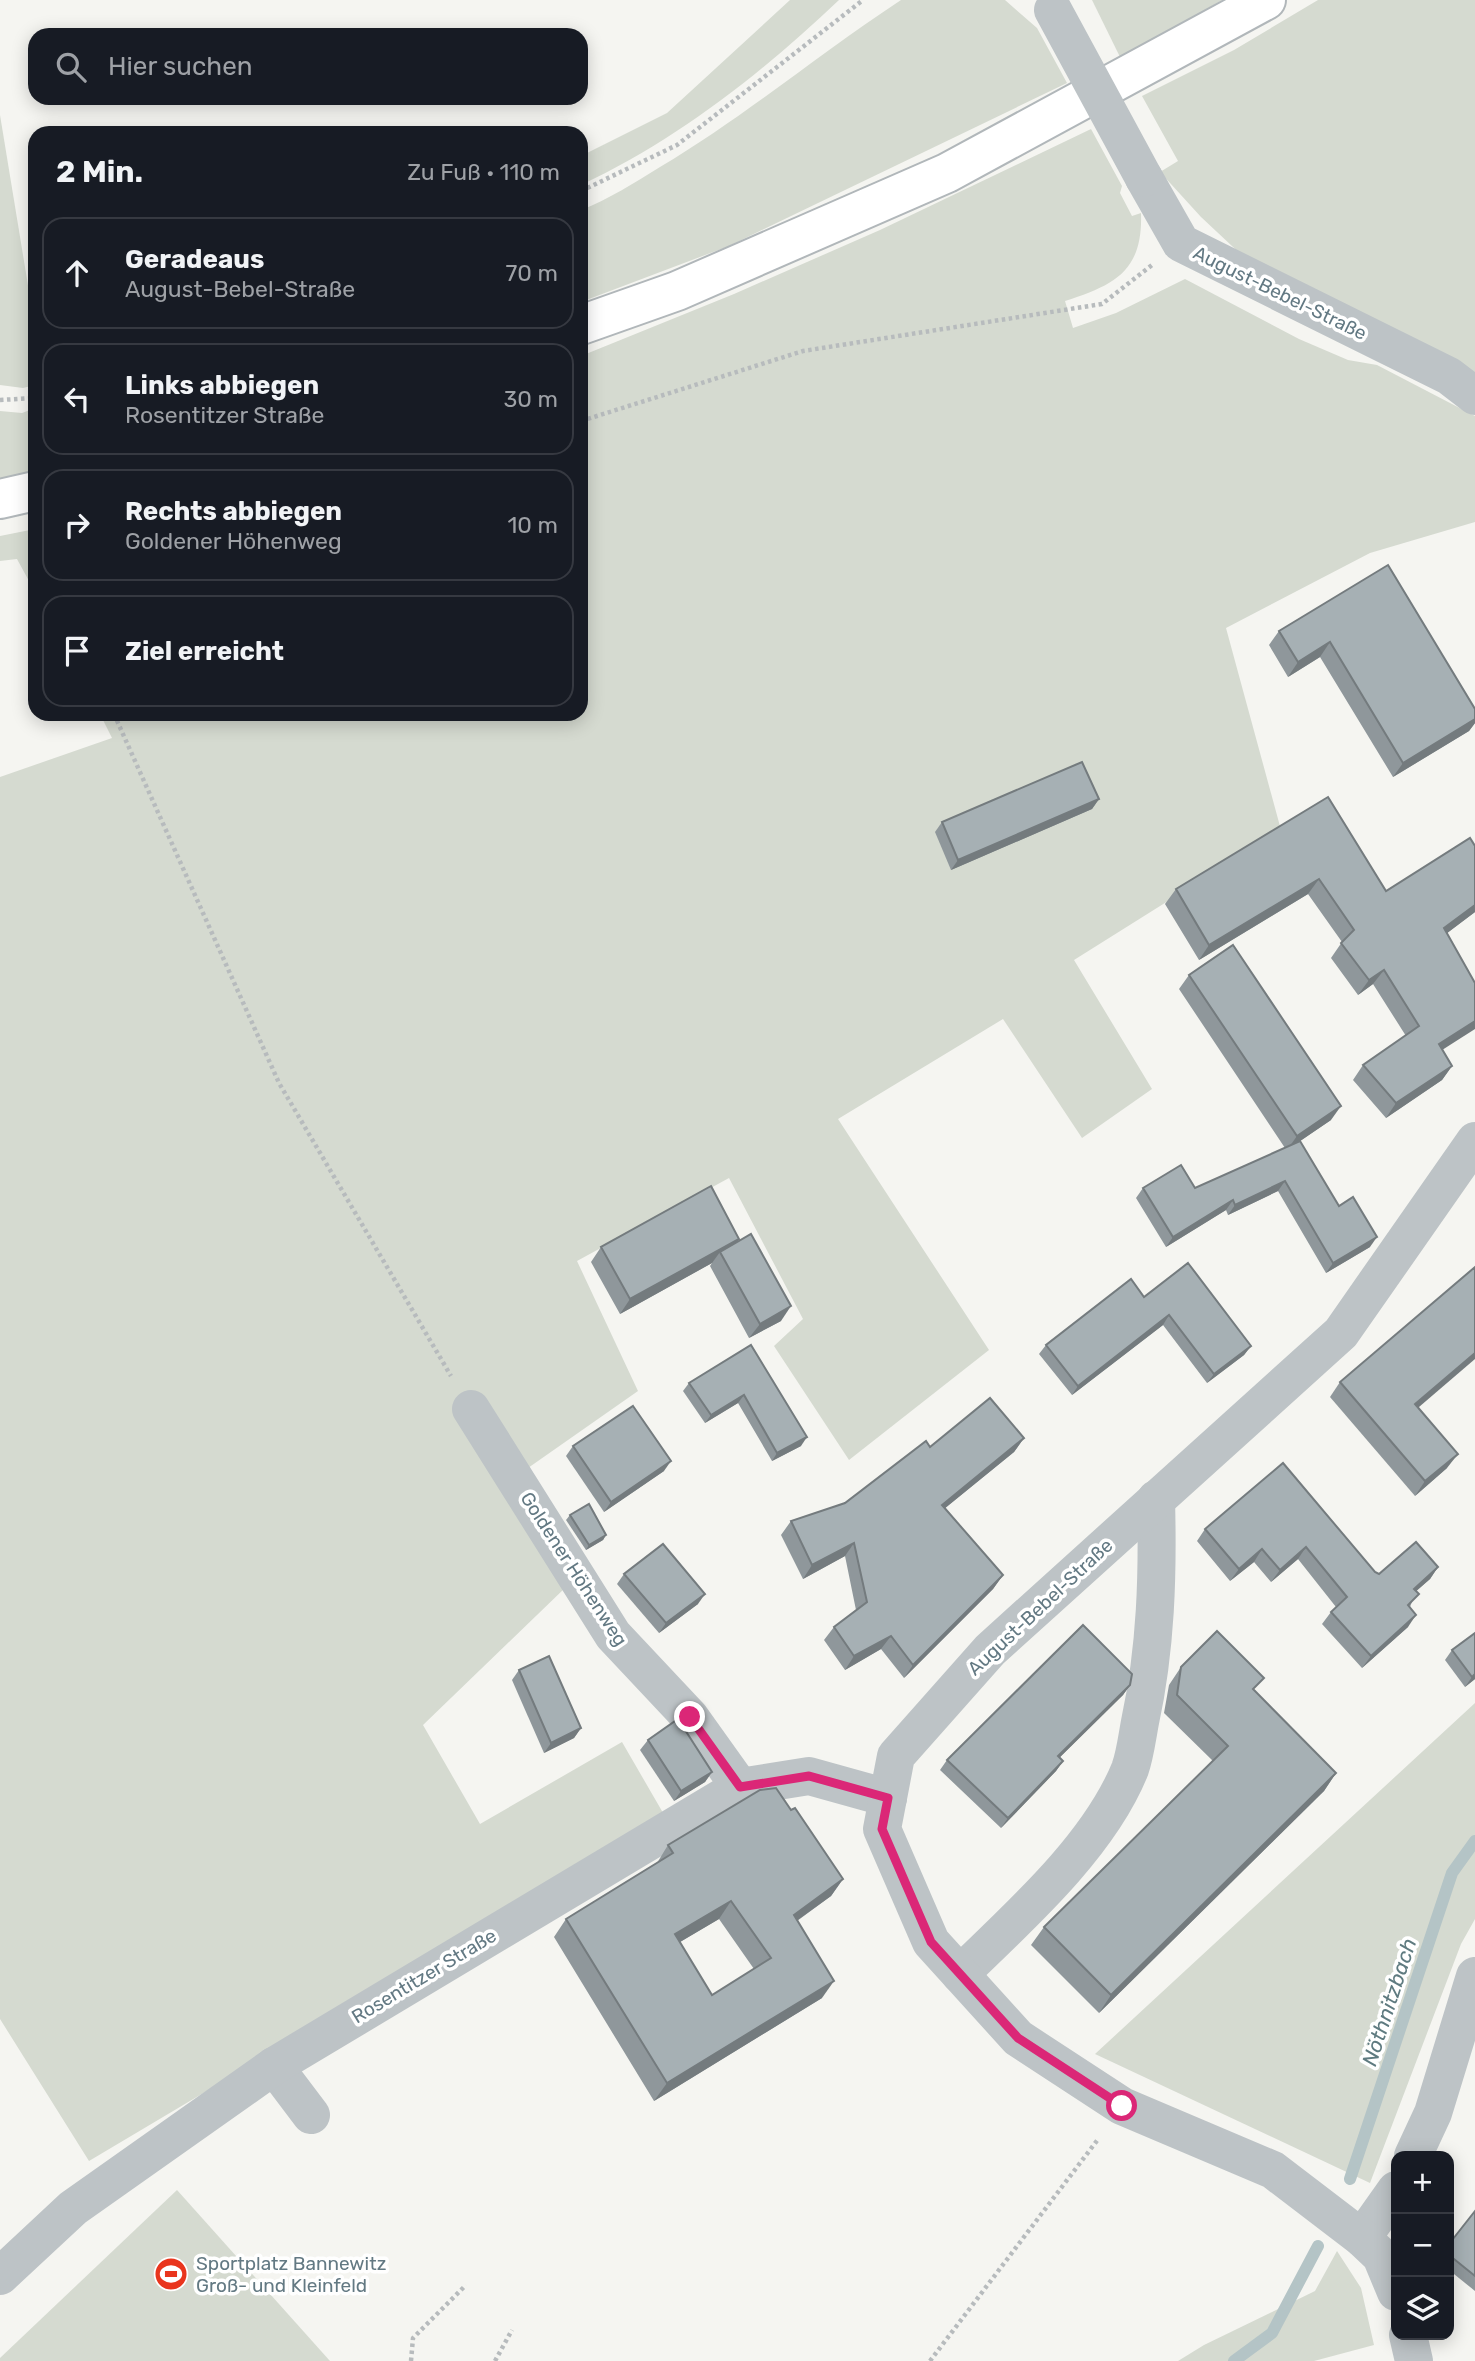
<!DOCTYPE html>
<html lang="de">
<meta charset="utf-8">
<style>
:root{--surface:#171b24;--page:#242831;--text:#f1f3f6;--muted:#9ea1a6;--line:#363941}
body{margin:0;font-family:Rubik,sans-serif;background:var(--page);color:var(--text)}
.controls{position:absolute;right:21px;bottom:21px;display:grid;overflow:hidden;border-radius:14px;box-shadow:0 4px 18px #0003}
.controls button{width:63px;height:63px;display:grid;place-items:center;padding:0;border:0;border-bottom:2px solid var(--line);background:var(--surface);color:var(--text);font:35px sans-serif}
.stop{position:absolute;width:21px;height:21px;margin:-16px;border:5px solid #db2777;border-radius:50%;background:#fff}
.stop.end{background:#db2777;border-color:#fff;box-shadow:0 2px 7px #0008}
.list{margin:0;padding:0;list-style:none}
h2{display:flex;justify-content:space-between;align-items:center;height:91px;margin:0;padding:0 28px;font-size:30px}
h2 small{font-size:23px;font-weight:400;color:var(--muted)}
.list li{display:grid;grid-template-columns:46px 1fr auto;gap:21px;align-items:center;box-sizing:border-box;height:112px;margin:0 14px 14px;padding:0 14px;border:2px solid var(--line);border-radius:21px}
.list b{display:block;font-size:26px;white-space:nowrap}
.list p{margin:0;font-size:23px;white-space:nowrap;color:var(--muted)}
.list em{font-size:23px;font-style:normal;color:var(--muted)}
.icon{flex:none;width:38px;height:38px;fill:none;stroke:currentColor;stroke-width:2;stroke-linecap:round;stroke-linejoin:round}
.map{position:relative;flex:none;width:1475px;height:2361px;overflow:hidden}
.search{position:absolute;background:var(--surface);box-shadow:0 4px 18px #0003;left:28px;top:28px;width:560px;height:77px;display:flex;align-items:center;gap:18px;box-sizing:border-box;padding:0 24px;border-radius:21px;color:var(--muted);font-size:26px}
.panel{position:absolute;background:var(--surface);box-shadow:0 4px 18px #0003;left:28px;top:126px;width:560px;height:595px;border-radius:21px}
.map>svg:first-child{display:block}
.green{fill:#d5dad0}
.lines{fill:none;stroke-linecap:round;stroke-linejoin:round}
.stream{stroke:#b4c4c6;stroke-width:12}
.major-casing{stroke:#b1b7ba;stroke-width:42}
.path{stroke:#b7bbbd;stroke-width:4.5;stroke-dasharray:3.5 3.5;stroke-linecap:butt}
.minor{stroke:#bdc3c6;stroke-width:38}
.major{stroke:#fff;stroke-width:38}
.minor-bridge{stroke:#bdc3c6;stroke-width:38}
.wall{fill:#8f979b;fill-rule:evenodd}
.shaded-wall{fill:#747b7e}
.building{fill:#a6b0b4;stroke:#747b7e;stroke-width:2;fill-rule:evenodd}
.route{stroke:#db2777;stroke-width:9}
.labels{text-anchor:middle;dominant-baseline:central;stroke-width:7;stroke-linejoin:round;paint-order:stroke}
.street-label{font-size:19px;fill:#637983;stroke:#fff}
.poi-label{font-size:19px;fill:#637983;stroke:#fff;text-anchor:start}
.water-label{font-size:21px;font-style:italic;fill:#5f7b80;stroke:#fff}
</style>
<div class="map">
<svg width="1475" height="2361" viewBox="0 0 1475 2361">
<rect width="100%" height="100%" fill="#f5f5f1"/>
<!-- green -->
<g class="green">
<path d="M790,0H839C762,73 677,140 581,185V156L667,113Z"/>
<path d="M901,0H1005L1037,28L1067,83L729,246L581,302V210C609,199 634,183 660,167C744,117 819,54 901,0Z"/>
<polygon points="1092,0 1222,0 1121,59"/>
<polygon points="1318,0 1475,0 1475,377 1248,261 1201,217 1160,172 1178,161 1142,96 1234,50"/>
<polygon points="0,115 35,328 35,385 23,388 0,385"/>
<path d="M1091,129L1122,186L1120,193L1132,216L1141,213C1143,271 1115,285 1065,301L1073,328L1116,313L1185,279L1299,339L1348,360L1377,365L1475,416V522L1370,553L1226,628L1281,830L1074,960L1152,1089L1082,1138L1003,1019L838,1119L989,1350L849,1460L774,1346L803,1319L729,1178L577,1261L638,1391L508,1482L566,1587L423,1725L480,1824L622,1742L666,1818L89,2161L0,2019V777L112,738L100,714H581V356L734,294L880,230Z"/>
<polygon points="35,408 35,476 0,484 0,411 22,413"/>
<polygon points="35,529 35,592 17,559 0,561 0,536"/>
<polygon points="1475,1703 1475,1919 1461,1944 1370,2183 1095,2054"/>
<polygon points="177,2190 330,2361 0,2361 0,2358"/>
<polygon points="1337,2251 1361,2288 1374,2345 1314,2361 1178,2361 1204,2345 1315,2291"/>
</g>
<g class="lines">
<!-- stream -->
<g class="stream">
<polyline points="1350,2179 1452,1873 1475,1841"/>
<polyline points="1234,2361 1272,2333 1318,2246"/>
</g>
<defs>
<g id="major">
<polyline points="581,325 677,291 947,173 1266,0"/>
<polyline points="0,499 35,491"/>
</g>
</defs>
<!-- major casing -->
<use href="#major" class="major-casing"/>
<!-- path -->
<g class="path">
<polyline points="581,191 677,145 863,0"/>
<polyline points="0,400 35,398"/>
<polyline points="581,421 803,351 1102,304 1152,265"/>
<polyline points="114,714 279,1083 451,1376"/>
<polyline points="411,2361 413,2338 466,2285"/>
<polyline points="495,2361 512,2330"/>
<polyline points="930,2361 1099,2138"/>
</g>
<!-- minor -->
<g class="minor">
<polyline points="1144,178 1181,243 1449,376 1475,396"/>
<polyline points="471,1409 613,1635 690,1717 740,1787"/>
<path d="M960,1974C1019,1917 1099,1846 1130,1769C1135,1755 1137,1738 1140,1722C1156,1648 1158,1575 1156,1499"/>
<polyline points="274,2066 311,2115"/>
<polyline points="1413,2156 1433,2113 1475,1976"/>
<polyline points="1362,2238 1396,2190"/>
<polyline points="0,2276 73,2208 274,2066 740,1787 809,1776 888,1798"/>
<polyline points="1396,2292 1381,2256 1362,2238 1273,2170 1122,2106 1018,2038 931,1942 882,1829 896,1756 990,1650 1341,1333 1475,1141"/>
<polyline points="1408,2335 1414,2361"/>
</g>
<!-- major -->
<use href="#major" class="major"/>
<!-- minor-bridge -->
<polyline class="minor-bridge" points="1053,10 1144,178"/>
</g>
<!-- wall -->
<g class="wall">
<polygon points="1388,565 1475,709 1475,723 1469,731 1393,777 1320,657 1288,677 1269,645 1279,631"/>
<polygon points="1328,797 1386,891 1475,912 1447,933 1442,1050 1452,1066 1442,1080 1386,1118 1353,1080 1363,1065 1406,1036 1373,984 1358,995 1331,958 1342,942 1308,894 1199,960 1165,904 1176,889"/>
<polygon points="1099,799 1092,809 951,870 935,832 942,822"/>
<polygon points="1189,975 1331,1120 1300,1141 1339,1206 1370,1247 1326,1273 1278,1191 1228,1215 1226,1210 1166,1247 1136,1198 1143,1188 1195,1188 1285,1148 1179,989"/>
<polygon points="737,1242 781,1321 749,1338 710,1266 712,1263 620,1314 591,1262 601,1247"/>
<polygon points="1144,1297 1251,1346 1244,1355 1207,1383 1163,1325 1072,1395 1039,1354 1046,1345"/>
<polygon points="751,1345 801,1446 772,1461 738,1403 705,1423 683,1391 689,1383"/>
<polygon points="1340,1382 1418,1407 1447,1468 1415,1496 1330,1397"/>
<polygon points="1024,1438 1014,1452 945,1508 1003,1575 993,1589 904,1678 881,1649 845,1670 824,1640 834,1627 856,1610 845,1556 803,1579 781,1535 791,1521 845,1503 930,1447"/>
<polygon points="573,1446 664,1471 604,1512 566,1456"/>
<polygon points="1283,1463 1375,1572 1379,1574 1438,1567 1430,1579 1416,1591 1410,1607 1408,1627 1362,1668 1322,1624 1331,1612 1336,1607 1298,1559 1271,1582 1254,1562 1230,1581 1197,1541 1205,1529"/>
<polygon points="570,1515 606,1535 603,1540 586,1550 566,1520"/>
<polygon points="624,1574 698,1604 659,1633 617,1584"/>
<polygon points="1475,1633 1475,1679 1465,1687 1445,1660 1452,1650"/>
<polygon points="1181,1667 1255,1691 1336,1773 1324,1791 1099,2013 1031,1945 1044,1927 1213,1761 1164,1713 1169,1685"/>
<polygon points="519,1670 581,1728 574,1738 544,1753 512,1680"/>
<polygon points="1130,1685 1123,1695 1059,1758 1063,1761 1056,1771 1001,1828 940,1770 947,1760"/>
<polygon points="648,1740 712,1772 705,1782 674,1801 640,1750"/>
<path d="M791,1810L843,1879L831,1896L797,1921L822,1998L654,2101L554,1937L566,1919L657,1863L668,1845ZM719,1919L754,1969L712,1995L680,1942Z"/>
<polygon points="1475,2211 1475,2291 1449,2270 1449,2244"/>
</g>
<!-- shaded-wall -->
<g class="shaded-wall">
<polygon points="1330,642 1320,657 1288,677 1298,662"/>
<polygon points="1475,719 1475,723 1469,731 1393,777 1403,763"/>
<polygon points="1099,799 1092,809 951,870 958,860"/>
<polygon points="1319,879 1308,894 1199,960 1209,945"/>
<polygon points="1475,905 1475,912 1434,943 1444,928"/>
<polygon points="1384,970 1373,984 1358,995 1369,980"/>
<polygon points="1475,1021 1475,1029 1428,1059 1439,1044"/>
<polygon points="1452,1066 1442,1080 1386,1118 1396,1103"/>
<polygon points="1341,1106 1331,1120 1287,1150 1297,1136"/>
<polygon points="1285,1181 1278,1191 1228,1215 1235,1205"/>
<polygon points="1233,1200 1226,1210 1166,1247 1173,1237"/>
<polygon points="1377,1237 1370,1247 1326,1273 1333,1263"/>
<polygon points="739,1239 729,1253 720,1252 712,1263 620,1314 630,1299"/>
<polygon points="791,1306 781,1321 749,1338 760,1324"/>
<polygon points="1169,1315 1163,1325 1072,1395 1078,1386"/>
<polygon points="1251,1346 1244,1355 1207,1383 1214,1374"/>
<polygon points="1475,1353 1475,1359 1405,1419 1415,1404"/>
<polygon points="744,1395 738,1403 705,1423 711,1415"/>
<polygon points="807,1437 801,1446 772,1461 777,1453"/>
<polygon points="1024,1438 1014,1452 933,1518 942,1505"/>
<polygon points="1458,1454 1447,1468 1415,1496 1425,1481"/>
<polygon points="671,1461 664,1471 604,1512 611,1502"/>
<polygon points="606,1535 603,1540 586,1550 589,1545"/>
<polygon points="854,1543 845,1556 803,1579 812,1565"/>
<polygon points="1306,1547 1298,1559 1271,1582 1280,1570"/>
<polygon points="1262,1549 1254,1562 1230,1581 1239,1569"/>
<polygon points="1438,1567 1430,1579 1405,1601 1414,1589"/>
<polygon points="1003,1575 993,1589 904,1678 913,1665"/>
<polygon points="705,1594 698,1604 659,1633 666,1623"/>
<polygon points="1416,1615 1408,1627 1362,1668 1371,1656"/>
<polygon points="891,1636 881,1649 845,1670 854,1656"/>
<polygon points="1475,1674 1475,1679 1465,1687 1472,1677"/>
<polygon points="1130,1685 1123,1695 1051,1766 1058,1756"/>
<polygon points="581,1728 574,1738 544,1753 551,1743"/>
<polygon points="1063,1761 1056,1771 1001,1828 1008,1818"/>
<polygon points="712,1772 705,1782 674,1801 681,1791"/>
<polygon points="1336,1773 1324,1791 1099,2013 1111,1995"/>
<polygon points="843,1879 831,1896 781,1932 794,1915"/>
<polygon points="731,1901 719,1919 663,1952 675,1934"/>
<polygon points="834,1981 822,1998 654,2101 667,2083"/>
</g>
<!-- building -->
<g class="building">
<polygon points="1388,565 1475,709 1475,719 1403,763 1330,642 1298,662 1279,631"/>
<polygon points="1082,762 1099,799 958,860 942,822"/>
<polygon points="1328,797 1386,891 1470,838 1475,846 1475,905 1444,928 1475,983 1475,1021 1439,1044 1452,1066 1396,1103 1363,1065 1419,1026 1384,970 1369,980 1341,943 1354,930 1319,879 1209,945 1176,889"/>
<polygon points="1233,945 1341,1106 1297,1136 1189,975"/>
<polygon points="1300,1141 1339,1206 1353,1197 1377,1237 1333,1263 1285,1181 1235,1205 1233,1200 1173,1237 1143,1188 1181,1165 1195,1188"/>
<polygon points="711,1186 739,1239 630,1299 601,1247"/>
<polygon points="751,1234 791,1306 760,1324 720,1252"/>
<polygon points="1188,1263 1251,1346 1214,1374 1169,1315 1078,1386 1046,1345 1131,1279 1144,1297"/>
<polygon points="1475,1267 1475,1353 1415,1404 1458,1454 1425,1481 1340,1382"/>
<polygon points="751,1345 807,1437 777,1453 744,1395 711,1415 689,1383"/>
<polygon points="990,1398 1024,1438 942,1505 1003,1575 913,1665 891,1636 854,1656 834,1627 867,1602 854,1543 812,1565 791,1521 845,1503 926,1441 930,1447"/>
<polygon points="633,1406 671,1461 611,1502 573,1446"/>
<polygon points="1283,1463 1375,1572 1379,1574 1416,1542 1438,1567 1414,1589 1419,1594 1408,1605 1416,1615 1371,1656 1331,1612 1347,1597 1306,1547 1280,1570 1262,1549 1239,1569 1205,1529"/>
<polygon points="589,1504 606,1535 589,1545 570,1515"/>
<polygon points="663,1544 705,1594 666,1623 624,1574"/>
<polygon points="1083,1625 1132,1674 1130,1685 1058,1756 1063,1761 1008,1818 947,1760"/>
<polygon points="1217,1631 1264,1678 1253,1689 1336,1773 1111,1995 1044,1927 1228,1746 1177,1695 1181,1667"/>
<polygon points="1475,1633 1475,1674 1472,1677 1452,1650"/>
<polygon points="549,1656 581,1728 551,1743 519,1670"/>
<polygon points="678,1719 712,1772 681,1791 648,1740"/>
<path d="M776,1788L791,1810L795,1808L843,1879L794,1915L834,1981L667,2083L566,1919L673,1853L668,1845L760,1790ZM731,1901L771,1958L712,1995L675,1934Z"/>
<polygon points="1475,2211 1475,2276 1449,2255 1449,2244"/>
</g>
<g class="lines">
<!-- route -->
<polyline class="route" points="690,1717 740,1787 809,1776 888,1798 882,1829 931,1942 1018,2038 1122,2106"/>
</g>
<!-- icons -->
<defs>
<symbol id="stadium-disc" viewBox="-11 -11 22 22"><circle r="9.5" fill="#e9351d" stroke="#fff"/><path d="M0-5a6.5 5 0 1 0 0 10a6.5 5 0 1 0 0-10ZM-3.5-1.8h7v3.6h-7Z" fill="#fff"/></symbol>
</defs>
<g fill-rule="evenodd">
<use href="#stadium-disc" x="152" y="2255" width="38" height="38"/>
</g>
<g class="labels">
<!-- street labels -->
<g class="street-label">
<text transform="translate(1280 293) rotate(26)">August-Bebel-Straße</text>
<text transform="translate(574 1569) rotate(57)">Goldener Höhenweg</text>
<text transform="translate(1040 1607) rotate(-43)">August-Bebel-Straße</text>
<text transform="translate(424 1976) rotate(-31)">Rosentitzer Straße</text>
</g>
<!-- poi labels -->
<g class="poi-label">
<text x="196" y="2263">Sportplatz Bannewitz<tspan x="196" dy="22">Groß- und Kleinfeld</tspan></text>
</g>
<!-- water labels -->
<g class="water-label">
<text transform="translate(1389 2002) rotate(-72)">Nöthnitzbach</text>
</g>
</g>
</svg>
<div class="controls">
<button>+</button>
<button>−</button>
<button><svg class="icon" aria-label="layers" viewBox="0 0 24 24"><path d="M12 4l9 5-9 5-9-5zM3 14l9 5 9-5"/></svg></button>
</div>
<div class="stop" style="left:1122px;top:2106px"></div>
<div class="stop end" style="left:690px;top:1717px"></div>
<div class="search"><svg class="icon" aria-label="search" viewBox="0 0 24 24"><circle cx="10" cy="10" r="6"/><path d="M15 15l6 6"/></svg>Hier suchen</div>
<section class="panel">
<h2>2 Min.<small>Zu Fuß · 110 m</small></h2>
<ul class="list">
<li><svg class="icon" aria-label="ahead" viewBox="0 0 24 24"><path d="M12 20V5M6 11l6-6 6 6"/></svg><div><b>Geradeaus</b><p>August-Bebel-Straße</p></div><em>70 m</em></li>
<li><svg class="icon" aria-label="left" viewBox="0 0 24 24"><path d="M17 20v-9H6M10 6l-5 5 5 5"/></svg><div><b>Links abbiegen</b><p>Rosentitzer Straße</p></div><em>30 m</em></li>
<li><svg class="icon" aria-label="right" viewBox="0 0 24 24"><path d="M7 20v-9h11M14 6l5 5-5 5"/></svg><div><b>Rechts abbiegen</b><p>Goldener Höhenweg</p></div><em>10 m</em></li>
<li><svg class="icon" aria-label="arrive" viewBox="0 0 24 24"><path d="M6 21V4h12l-3 4 3 4H6"/></svg><div><b>Ziel erreicht</b></div></li>
</ul>
</section>
</div>
